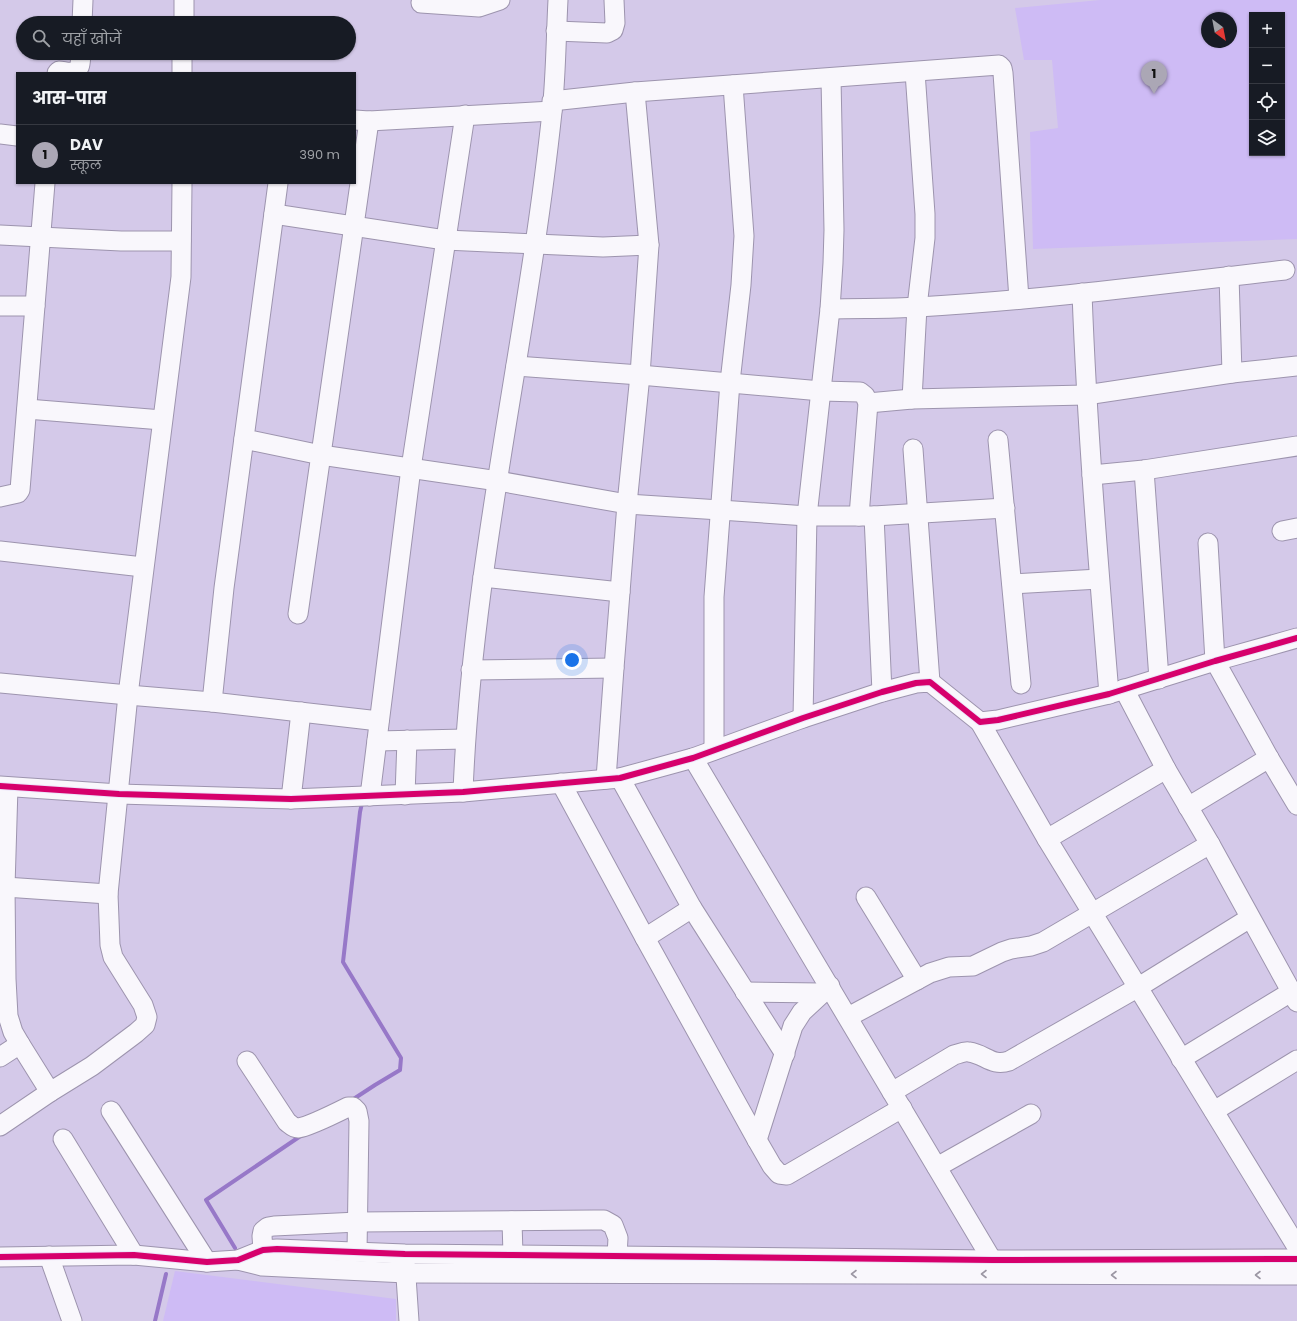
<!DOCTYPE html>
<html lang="hi">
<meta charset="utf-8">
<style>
:root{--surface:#171b24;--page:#20242c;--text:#f1f3f6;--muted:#9ea1a6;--line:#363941;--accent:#aba7b5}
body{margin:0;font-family:Poppins,"Noto Sans Devanagari",sans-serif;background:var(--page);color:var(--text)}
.controls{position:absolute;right:12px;top:12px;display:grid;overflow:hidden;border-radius:0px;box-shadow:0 1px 3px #0004}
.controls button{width:36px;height:36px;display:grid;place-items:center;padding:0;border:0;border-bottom:1px solid var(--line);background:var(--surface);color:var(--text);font:20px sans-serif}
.compass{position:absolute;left:1201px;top:12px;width:36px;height:36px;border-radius:50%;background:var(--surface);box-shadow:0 1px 3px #0004;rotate:148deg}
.you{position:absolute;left:572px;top:660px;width:14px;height:14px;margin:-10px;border:3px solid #fff;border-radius:50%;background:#1a73e8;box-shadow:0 0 0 6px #1a73e833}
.badge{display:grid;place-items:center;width:26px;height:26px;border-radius:50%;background:var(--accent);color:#111;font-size:13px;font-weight:700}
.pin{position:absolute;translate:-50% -33px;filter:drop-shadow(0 1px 2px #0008)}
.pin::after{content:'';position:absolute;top:21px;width:14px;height:12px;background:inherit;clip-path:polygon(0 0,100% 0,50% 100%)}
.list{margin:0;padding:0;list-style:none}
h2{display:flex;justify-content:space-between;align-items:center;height:52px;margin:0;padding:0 16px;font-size:17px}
h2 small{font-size:13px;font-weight:400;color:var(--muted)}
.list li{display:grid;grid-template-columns:26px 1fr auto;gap:12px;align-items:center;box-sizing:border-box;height:60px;padding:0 16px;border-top:1px solid var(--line)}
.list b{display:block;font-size:15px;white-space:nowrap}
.list p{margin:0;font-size:13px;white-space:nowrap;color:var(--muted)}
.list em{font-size:13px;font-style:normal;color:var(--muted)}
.icon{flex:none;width:22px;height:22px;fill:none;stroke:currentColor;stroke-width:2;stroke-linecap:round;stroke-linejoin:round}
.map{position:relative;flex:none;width:1297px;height:1321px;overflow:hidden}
.search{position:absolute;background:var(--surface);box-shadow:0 1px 3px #0004;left:16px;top:16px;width:340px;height:44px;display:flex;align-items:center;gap:10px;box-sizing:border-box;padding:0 14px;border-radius:22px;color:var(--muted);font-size:15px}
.panel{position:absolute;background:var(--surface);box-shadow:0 1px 3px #0004;left:16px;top:72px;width:340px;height:112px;border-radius:0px}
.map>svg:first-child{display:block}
.built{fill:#cebbf5;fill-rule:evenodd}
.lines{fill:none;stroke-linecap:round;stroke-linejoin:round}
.stream{stroke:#9778c8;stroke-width:4}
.minor-casing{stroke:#9d94ae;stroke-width:21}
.minor{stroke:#f9f7fc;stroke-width:19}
.cycleway-casing{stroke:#ebe4fa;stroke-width:8}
.cycleway{stroke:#d6006c;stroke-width:6}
.oneway{stroke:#9c97a4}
</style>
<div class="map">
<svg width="1297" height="1321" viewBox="0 0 1297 1321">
<rect width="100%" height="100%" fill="#d4c9e9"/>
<!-- built -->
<g class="built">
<path d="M1100,0H1297V239L1033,249L1030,132L1058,128L1052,60H1024L1015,8ZM1252,15H1282V153H1252ZM1207,18H1231V42H1207Z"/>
<polygon points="175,1271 396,1299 396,1321 163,1321"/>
</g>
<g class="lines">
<!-- stream -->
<g class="stream">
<polyline points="352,1100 375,1085 400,1070 401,1058 343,962 360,812 362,803"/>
<polyline points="235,1248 206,1200 302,1135"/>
<polyline points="155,1321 166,1274"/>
</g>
<defs>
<g id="minor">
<polyline points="421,3 479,7 500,0"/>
<polyline points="82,23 83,0"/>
<polyline points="184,23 184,0"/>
<polyline points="556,31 607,33 613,30 615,23 614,0"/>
<path d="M57,73L59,71C63,71 68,73 72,72C82,71 80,60 81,53"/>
<polyline points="182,73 182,53"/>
<polyline points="552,101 635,92 999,65 1002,68 1003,73 1019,299"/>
<polyline points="355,120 369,121 552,111"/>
<polyline points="0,134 17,136"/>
<polyline points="274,214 445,240 603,247 649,245"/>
<polyline points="0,235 121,241 181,241"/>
<polyline points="1229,276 1232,373"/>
<path d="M1082,293C1087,427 1098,560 1109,694"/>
<polyline points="0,306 35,306"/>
<path d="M830,309C859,308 889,309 918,307C1041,300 1163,284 1285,270"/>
<polyline points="516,366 640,375 821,391 860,392 865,396 868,403 859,516"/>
<polyline points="912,399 917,307 925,238 925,214 915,72"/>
<polyline points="868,403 912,399 1086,395 1232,373 1297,366"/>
<polyline points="27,409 162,420"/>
<polyline points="244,439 321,455 498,481 627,504 720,510 807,516 874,516 1005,508"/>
<polyline points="998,440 1021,684"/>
<polyline points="913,449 930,682"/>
<polyline points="1144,470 1159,679"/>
<polyline points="1092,475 1144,470 1297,446"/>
<polyline points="0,497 18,493 20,490 45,183"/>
<polyline points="874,516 882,692"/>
<polyline points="1282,531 1297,528"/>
<polyline points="1208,543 1215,661 1269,758 1297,805"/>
<polyline points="0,551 143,567"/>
<polyline points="483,577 620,592"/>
<polyline points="1012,584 1099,579"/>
<polyline points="298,614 369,121"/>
<polyline points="471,670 614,668"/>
<polyline points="0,683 128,695 212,702 379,721"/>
<polyline points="1124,689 1166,769 1210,844 1297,1002"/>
<polyline points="212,702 224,588 278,183"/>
<polyline points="803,718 807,516 830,309 833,263 834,230 831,78"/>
<polyline points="980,722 1047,839 1297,1247"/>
<polyline points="377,741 465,739"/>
<polyline points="714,750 714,597 730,382 741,285 744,236 733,85"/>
<polyline points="693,758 992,1260"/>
<polyline points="620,778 692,908 785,1054"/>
<polyline points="606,779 614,668 627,504 640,375 649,245 635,92"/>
<polyline points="561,783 645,938 757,1140 772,1166 779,1174 787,1175 902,1108"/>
<polyline points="0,786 119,794 291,799 463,792 620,778 693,758 803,718 882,692 916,683 930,682 980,722 998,720 1109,694 1215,661 1297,638"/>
<polyline points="8,787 5,887 6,979 8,1016 13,1032 20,1044 50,1092 92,1066 136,1033 145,1025 147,1017 143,1005 113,957 110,945 108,894 128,695 181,277 182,183"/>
<path d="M463,792C472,563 528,340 552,112C556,75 556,37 558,0"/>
<polyline points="405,795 407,740"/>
<polyline points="370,796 411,468 465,115"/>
<polyline points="291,799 301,712"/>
<polyline points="1188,807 1269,758"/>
<polyline points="1047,839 1166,769"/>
<polyline points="5,887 108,894"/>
<polyline points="866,897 917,980"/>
<polyline points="645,938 692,908"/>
<polyline points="745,992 821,993"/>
<polyline points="848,1017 930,973 949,967 973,966 1002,952 1011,949 1031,946 1043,942 1210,844"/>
<polyline points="0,1057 20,1044"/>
<polyline points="1181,1059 1291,992"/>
<path d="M247,1061L287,1122C291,1125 293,1128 298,1128C308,1127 338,1112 348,1107H353L357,1111L359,1121L357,1252"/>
<path d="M892,1092L954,1055C958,1054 964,1051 969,1052C985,1054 992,1067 1009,1061L1137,988L1250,918"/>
<polyline points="111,1111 207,1262"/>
<polyline points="1214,1111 1297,1060"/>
<polyline points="0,1126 50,1092"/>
<polyline points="63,1139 134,1255"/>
<polyline points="757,1140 793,1026 802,1012 830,986"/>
<polyline points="937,1167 1031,1114"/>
<polyline points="512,1221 513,1255"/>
<polyline points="263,1250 262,1236 263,1231 268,1227 274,1226 358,1222 594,1220 604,1220 613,1225 618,1238 617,1256"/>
<polyline points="49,1256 72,1321"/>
<polyline points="0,1257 134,1255 207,1262 238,1260 263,1250 277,1249 405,1254 513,1255 992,1260 1297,1259"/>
<polyline points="238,1260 262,1266 406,1273 1297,1275"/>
<polyline points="405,1262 409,1321"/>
</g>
</defs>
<!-- minor casing -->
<use href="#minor" class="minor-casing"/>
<!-- minor -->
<use href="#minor" class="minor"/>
<defs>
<g id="cycleway">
<polyline points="0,786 119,794 291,799 463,792 620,778 693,758 803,718 882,692 916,683 930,682 980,722 998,720 1109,694 1215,661 1297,638"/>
<polyline points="0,1257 134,1255 207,1262 238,1260 263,1250 277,1249 405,1254 513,1255 992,1260 1297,1259"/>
</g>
</defs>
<!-- cycleway casing -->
<use href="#cycleway" class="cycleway-casing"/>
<!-- cycleway -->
<use href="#cycleway" class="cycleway"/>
</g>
<!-- one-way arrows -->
<defs><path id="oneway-chevron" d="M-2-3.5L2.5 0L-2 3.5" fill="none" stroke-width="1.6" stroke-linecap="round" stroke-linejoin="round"/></defs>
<g class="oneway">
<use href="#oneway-chevron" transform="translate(854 1274) rotate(-180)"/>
<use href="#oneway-chevron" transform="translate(984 1274) rotate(-180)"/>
<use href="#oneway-chevron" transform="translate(1114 1275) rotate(-180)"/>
<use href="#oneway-chevron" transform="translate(1258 1275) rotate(-180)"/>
</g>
</svg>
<div class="controls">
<button>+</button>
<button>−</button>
<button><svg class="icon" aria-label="locate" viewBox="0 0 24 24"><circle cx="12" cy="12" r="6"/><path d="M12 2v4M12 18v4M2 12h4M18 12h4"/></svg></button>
<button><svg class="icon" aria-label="layers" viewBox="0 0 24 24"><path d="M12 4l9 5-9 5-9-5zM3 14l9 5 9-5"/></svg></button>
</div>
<svg class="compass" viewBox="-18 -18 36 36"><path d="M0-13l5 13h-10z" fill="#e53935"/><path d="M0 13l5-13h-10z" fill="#9ea1a6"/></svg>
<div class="you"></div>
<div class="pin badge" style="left:1154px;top:94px">1</div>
<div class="search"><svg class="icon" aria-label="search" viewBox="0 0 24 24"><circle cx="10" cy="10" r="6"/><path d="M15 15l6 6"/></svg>यहाँ खोजें</div>
<section class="panel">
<h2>आस-पास<small></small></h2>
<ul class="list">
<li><span class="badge">1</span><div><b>DAV</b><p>स्कूल</p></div><em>390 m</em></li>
</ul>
</section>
</div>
